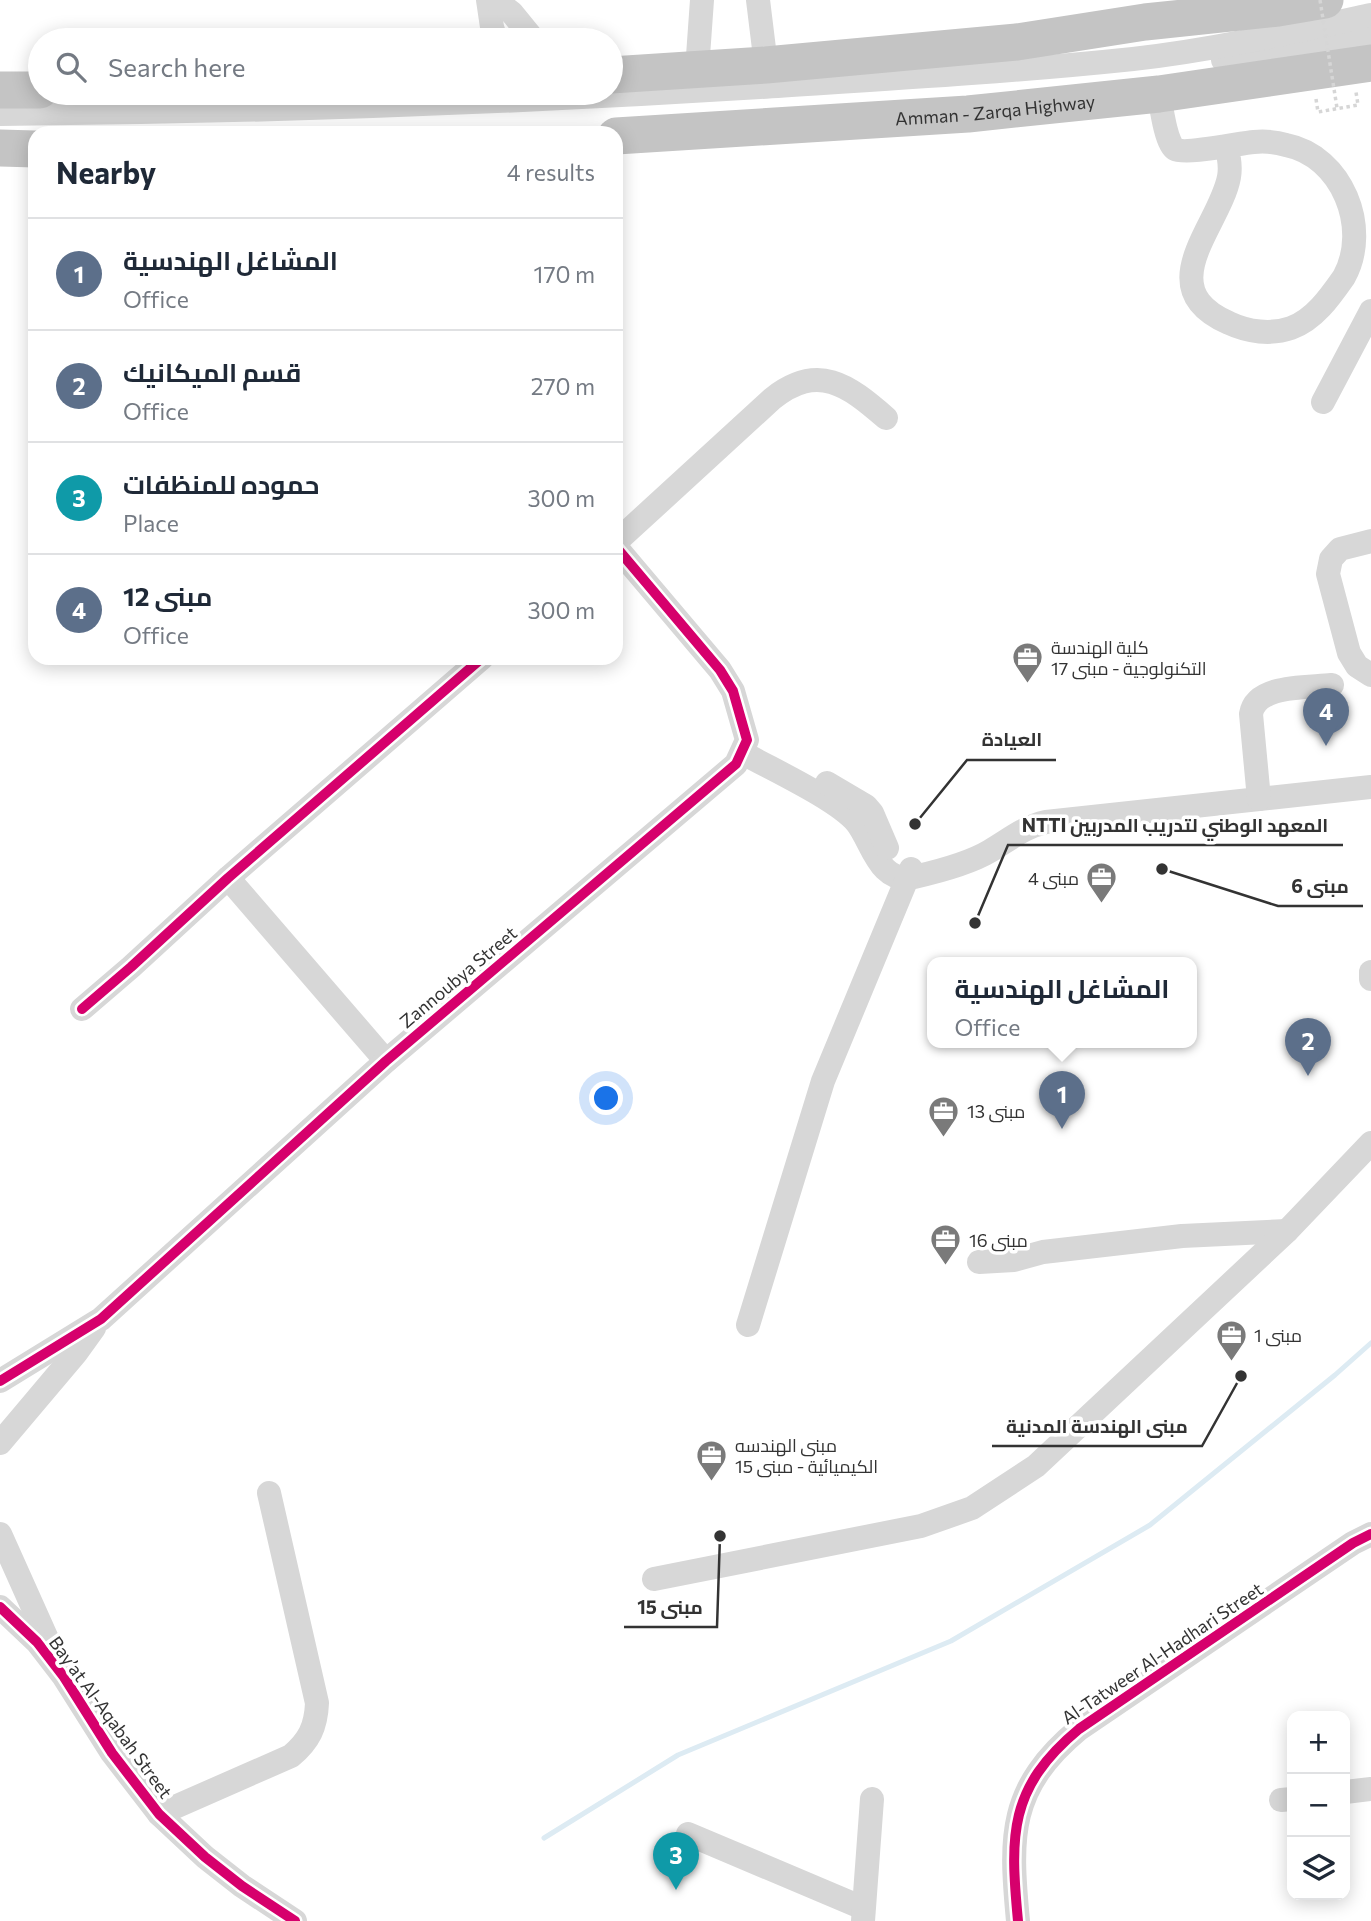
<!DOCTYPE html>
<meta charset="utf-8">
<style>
:root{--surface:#fff;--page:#f2f2f3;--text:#1f2937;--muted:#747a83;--line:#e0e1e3;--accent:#7a7a7a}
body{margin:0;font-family:Commissioner,Cairo,sans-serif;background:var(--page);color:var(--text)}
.controls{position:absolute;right:21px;bottom:21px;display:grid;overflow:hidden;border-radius:14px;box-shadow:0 4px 18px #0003}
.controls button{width:63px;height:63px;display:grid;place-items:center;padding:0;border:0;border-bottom:2px solid var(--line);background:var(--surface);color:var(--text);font:35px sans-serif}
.you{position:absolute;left:607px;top:1099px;width:24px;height:24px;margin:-18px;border:5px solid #fff;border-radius:50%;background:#1a73e8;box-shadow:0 0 0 10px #1a73e833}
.badge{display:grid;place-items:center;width:46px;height:46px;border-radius:50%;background:var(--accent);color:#fff;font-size:23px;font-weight:700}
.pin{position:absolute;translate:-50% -58px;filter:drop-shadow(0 2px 4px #0008)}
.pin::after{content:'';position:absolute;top:37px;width:24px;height:21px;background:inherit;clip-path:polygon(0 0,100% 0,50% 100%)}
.popup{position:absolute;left:927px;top:957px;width:270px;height:91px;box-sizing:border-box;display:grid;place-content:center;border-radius:14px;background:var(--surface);filter:drop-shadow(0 2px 5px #0005);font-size:23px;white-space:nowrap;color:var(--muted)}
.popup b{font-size:26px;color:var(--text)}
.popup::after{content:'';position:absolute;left:50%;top:100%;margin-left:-14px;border:14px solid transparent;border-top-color:var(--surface)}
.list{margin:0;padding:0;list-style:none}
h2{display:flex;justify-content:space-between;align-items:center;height:91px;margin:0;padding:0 28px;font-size:30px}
h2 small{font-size:23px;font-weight:400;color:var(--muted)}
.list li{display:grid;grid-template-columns:46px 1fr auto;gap:21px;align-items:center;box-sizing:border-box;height:112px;padding:0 28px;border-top:2px solid var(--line)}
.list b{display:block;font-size:26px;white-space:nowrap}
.list p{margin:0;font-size:23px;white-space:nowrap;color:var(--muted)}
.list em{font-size:23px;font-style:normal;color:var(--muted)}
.icon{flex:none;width:38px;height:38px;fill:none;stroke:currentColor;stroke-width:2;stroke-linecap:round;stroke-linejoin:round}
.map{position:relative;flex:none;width:1371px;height:1921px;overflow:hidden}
.search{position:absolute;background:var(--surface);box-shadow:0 4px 18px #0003;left:28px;top:28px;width:595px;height:77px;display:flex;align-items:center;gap:18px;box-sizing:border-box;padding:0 24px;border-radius:38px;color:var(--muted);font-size:26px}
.panel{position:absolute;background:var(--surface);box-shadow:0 4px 18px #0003;left:28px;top:126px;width:595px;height:539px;border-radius:21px}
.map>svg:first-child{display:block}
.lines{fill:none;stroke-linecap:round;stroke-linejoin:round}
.stream{stroke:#ddebf3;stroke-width:5}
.path{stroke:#d6d6d6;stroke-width:3.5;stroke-dasharray:3.5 3.5;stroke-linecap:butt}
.minor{stroke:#d7d7d7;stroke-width:24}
.highway{stroke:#c4c4c4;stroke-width:37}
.path-bridge{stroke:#d6d6d6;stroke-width:3.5;stroke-dasharray:3.5 3.5;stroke-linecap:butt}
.cycleway-casing{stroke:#fff;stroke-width:15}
.cycleway{stroke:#d6006c;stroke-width:10}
.labels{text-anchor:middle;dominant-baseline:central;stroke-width:7;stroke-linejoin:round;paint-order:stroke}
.street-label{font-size:18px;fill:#333;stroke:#fff}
.poi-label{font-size:18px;fill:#333;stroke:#fff;text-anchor:start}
.leader{fill:none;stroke:#333;stroke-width:2.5}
.callout-dot{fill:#333;stroke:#fff;stroke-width:2.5}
.callout-label{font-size:19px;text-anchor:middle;font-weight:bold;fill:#333;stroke:#fff;stroke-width:7;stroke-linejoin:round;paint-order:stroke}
</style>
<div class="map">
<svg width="1371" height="1921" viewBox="0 0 1371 1921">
<rect width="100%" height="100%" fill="#fff"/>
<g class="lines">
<!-- stream -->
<polyline class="stream" points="544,1838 678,1755 951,1641 1150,1525 1335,1375 1371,1343"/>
<!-- path -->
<polyline class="path" points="1316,99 1318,112 1358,105 1356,92"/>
<!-- minor -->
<g class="minor">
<polyline points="488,0 492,27 496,40"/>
<polyline points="495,0 512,13 534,40"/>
<polyline points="758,0 766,65"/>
<polyline points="1223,60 1285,53 1371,37"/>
<polyline points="697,70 702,0"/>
<path d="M1159,94C1161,105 1166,144 1175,149C1185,155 1240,143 1254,142C1265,141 1276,142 1286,145C1342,156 1371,228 1344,277C1330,297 1314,320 1291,328C1271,335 1248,332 1229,323C1149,288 1220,226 1229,177C1231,166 1229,156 1226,146"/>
<path d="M0,114C254,112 507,103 760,87C884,79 1009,72 1133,59C1213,50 1293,32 1371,15"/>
<polyline points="1323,402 1371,311"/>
<polyline points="1371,541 1340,549 1331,559 1328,574 1349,653 1357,666 1371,675"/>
<path d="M616,542L772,399C818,362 848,385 886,418"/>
<path d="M743,753C771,769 837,799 857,823C872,842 879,885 914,877C936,872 970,863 990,851C1009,840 1024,827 1046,822L1371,787"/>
<polyline points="827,783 866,806 872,813 887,848"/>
<path d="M1259,799L1251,714C1256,684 1308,688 1332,685"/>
<polyline points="228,878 386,1061"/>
<polyline points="1371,972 1371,979"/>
<polyline points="82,1009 131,967 228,878 482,658"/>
<polyline points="979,1262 1014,1260 1043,1252 1182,1236 1287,1231"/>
<polyline points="748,1325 823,1081 911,869"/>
<polyline points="0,1381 101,1319 386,1061 736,764 747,740 733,691 720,670 616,547"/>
<polyline points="0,1443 76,1353 94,1328"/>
<polyline points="0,1534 52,1650"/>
<polyline points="654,1579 921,1526 972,1508 1036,1466 1287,1231 1371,1143"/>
<polyline points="0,1607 37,1642 64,1677 112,1753 159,1814 205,1857 242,1886 295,1921"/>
<polyline points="1345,1792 1371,1789"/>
<polyline points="1281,1800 1292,1799"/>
<path d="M159,1814L291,1756C309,1741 316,1727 317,1703L269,1493"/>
<polyline points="688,1834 863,1908"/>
<polyline points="863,1921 872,1799"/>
<path d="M1018,1921C1010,1836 1008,1788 1079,1729L1353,1543L1371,1534"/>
</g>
<!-- highway -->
<g class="highway">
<polyline points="611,75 766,65 1017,42 1145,22 1278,8 1325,0"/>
<polyline points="0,90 40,90"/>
<path id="s1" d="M616,136L968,114L1159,94L1371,63"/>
<polyline points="0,148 35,149"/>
</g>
<!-- path-bridge -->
<polyline class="path-bridge" points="1320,0 1337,108"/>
<defs>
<g id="cycleway">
<polyline points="82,1009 131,967 228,878 482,658"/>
<polyline points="0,1381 101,1319 386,1061 736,764 747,740 733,691 720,670 616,547"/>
<polyline points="0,1607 37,1642 64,1677 112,1753 159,1814 205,1857 242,1886 295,1921"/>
<path d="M1018,1921C1010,1836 1008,1788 1079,1729L1353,1543L1371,1534"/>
</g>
</defs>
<!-- cycleway casing -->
<use href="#cycleway" class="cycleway-casing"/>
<!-- cycleway -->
<use href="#cycleway" class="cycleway"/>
</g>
<!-- icons -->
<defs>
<symbol id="office-pin" viewBox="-11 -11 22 30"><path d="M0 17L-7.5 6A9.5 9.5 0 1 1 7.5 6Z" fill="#7a7a7a" stroke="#fff"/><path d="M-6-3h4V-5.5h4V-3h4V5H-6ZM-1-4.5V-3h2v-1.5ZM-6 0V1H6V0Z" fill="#fff"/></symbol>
</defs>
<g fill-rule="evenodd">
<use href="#office-pin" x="1010" y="640" width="35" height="47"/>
<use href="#office-pin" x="1084" y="860" width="35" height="47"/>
<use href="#office-pin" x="926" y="1094" width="35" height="47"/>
<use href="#office-pin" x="928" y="1222" width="35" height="47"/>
<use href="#office-pin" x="1214" y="1318" width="35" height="47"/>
<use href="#office-pin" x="694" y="1438" width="35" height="47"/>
</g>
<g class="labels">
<!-- street labels -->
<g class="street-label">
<text stroke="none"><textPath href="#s1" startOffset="380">Amman - Zarqa Highway</textPath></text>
<text transform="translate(458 977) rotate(-40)">Zannoubya Street</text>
<text transform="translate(1162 1653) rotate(-34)">Al-Tatweer Al-Hadhari Street</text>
<text transform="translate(111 1717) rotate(54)">Bay’at Al-Aqabah Street</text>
</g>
<!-- poi labels -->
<g class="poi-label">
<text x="1051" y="647">كلية الهندسة<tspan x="1051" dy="21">التكنولوجية - مبنى 17</tspan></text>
<text x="1079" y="878" text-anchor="end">مبنى 4</text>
<text x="967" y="1111">مبنى 13</text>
<text x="969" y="1240">مبنى 16</text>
<text x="1254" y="1335">مبنى 1</text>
<text x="735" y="1445">مبنى الهندسه<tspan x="735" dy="21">الكيميائية - مبنى 15</tspan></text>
</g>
</g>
<!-- callouts -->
<path class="leader" d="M915 824L967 760H1056M975 923L1008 845H1343M1162 869L1278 906H1363M1241 1376L1202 1446H992M720 1536L717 1627H624"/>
<g class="callout-dot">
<circle cx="915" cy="824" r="7"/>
<circle cx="975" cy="923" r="7"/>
<circle cx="1162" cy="869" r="7"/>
<circle cx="1241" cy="1376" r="7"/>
<circle cx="720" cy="1536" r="7"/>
</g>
<g class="callout-label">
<text x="1012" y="746">العيادة</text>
<text x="1175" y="832">NTTI المعهد الوطني لتدريب المدربين</text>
<text x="1320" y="893">مبنى 6</text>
<text x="1097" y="1433">مبنى الهندسة المدنية</text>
<text x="670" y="1614">مبنى 15</text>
</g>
</svg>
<div class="controls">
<button>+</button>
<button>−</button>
<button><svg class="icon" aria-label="layers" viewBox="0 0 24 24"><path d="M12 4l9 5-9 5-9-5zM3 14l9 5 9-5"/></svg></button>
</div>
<div class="you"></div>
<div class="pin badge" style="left:1062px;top:1129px;background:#5c6f8a">1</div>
<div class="popup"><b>المشاغل الهندسية</b>Office</div>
<div class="pin badge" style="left:1308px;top:1076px;background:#5c6f8a">2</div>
<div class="pin badge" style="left:676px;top:1890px;background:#0f9aa8">3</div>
<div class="pin badge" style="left:1326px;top:746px;background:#5c6f8a">4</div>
<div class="search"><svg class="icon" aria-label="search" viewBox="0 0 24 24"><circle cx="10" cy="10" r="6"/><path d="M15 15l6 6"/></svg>Search here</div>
<section class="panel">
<h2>Nearby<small>4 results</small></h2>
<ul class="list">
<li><span class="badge" style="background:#5c6f8a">1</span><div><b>المشاغل الهندسية</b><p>Office</p></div><em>170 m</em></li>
<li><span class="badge" style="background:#5c6f8a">2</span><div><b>قسم الميكانيك</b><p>Office</p></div><em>270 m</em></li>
<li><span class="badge" style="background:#0f9aa8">3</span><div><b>حموده للمنظفات</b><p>Place</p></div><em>300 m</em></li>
<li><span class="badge" style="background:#5c6f8a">4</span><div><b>مبنى 12</b><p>Office</p></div><em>300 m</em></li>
</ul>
</section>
</div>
